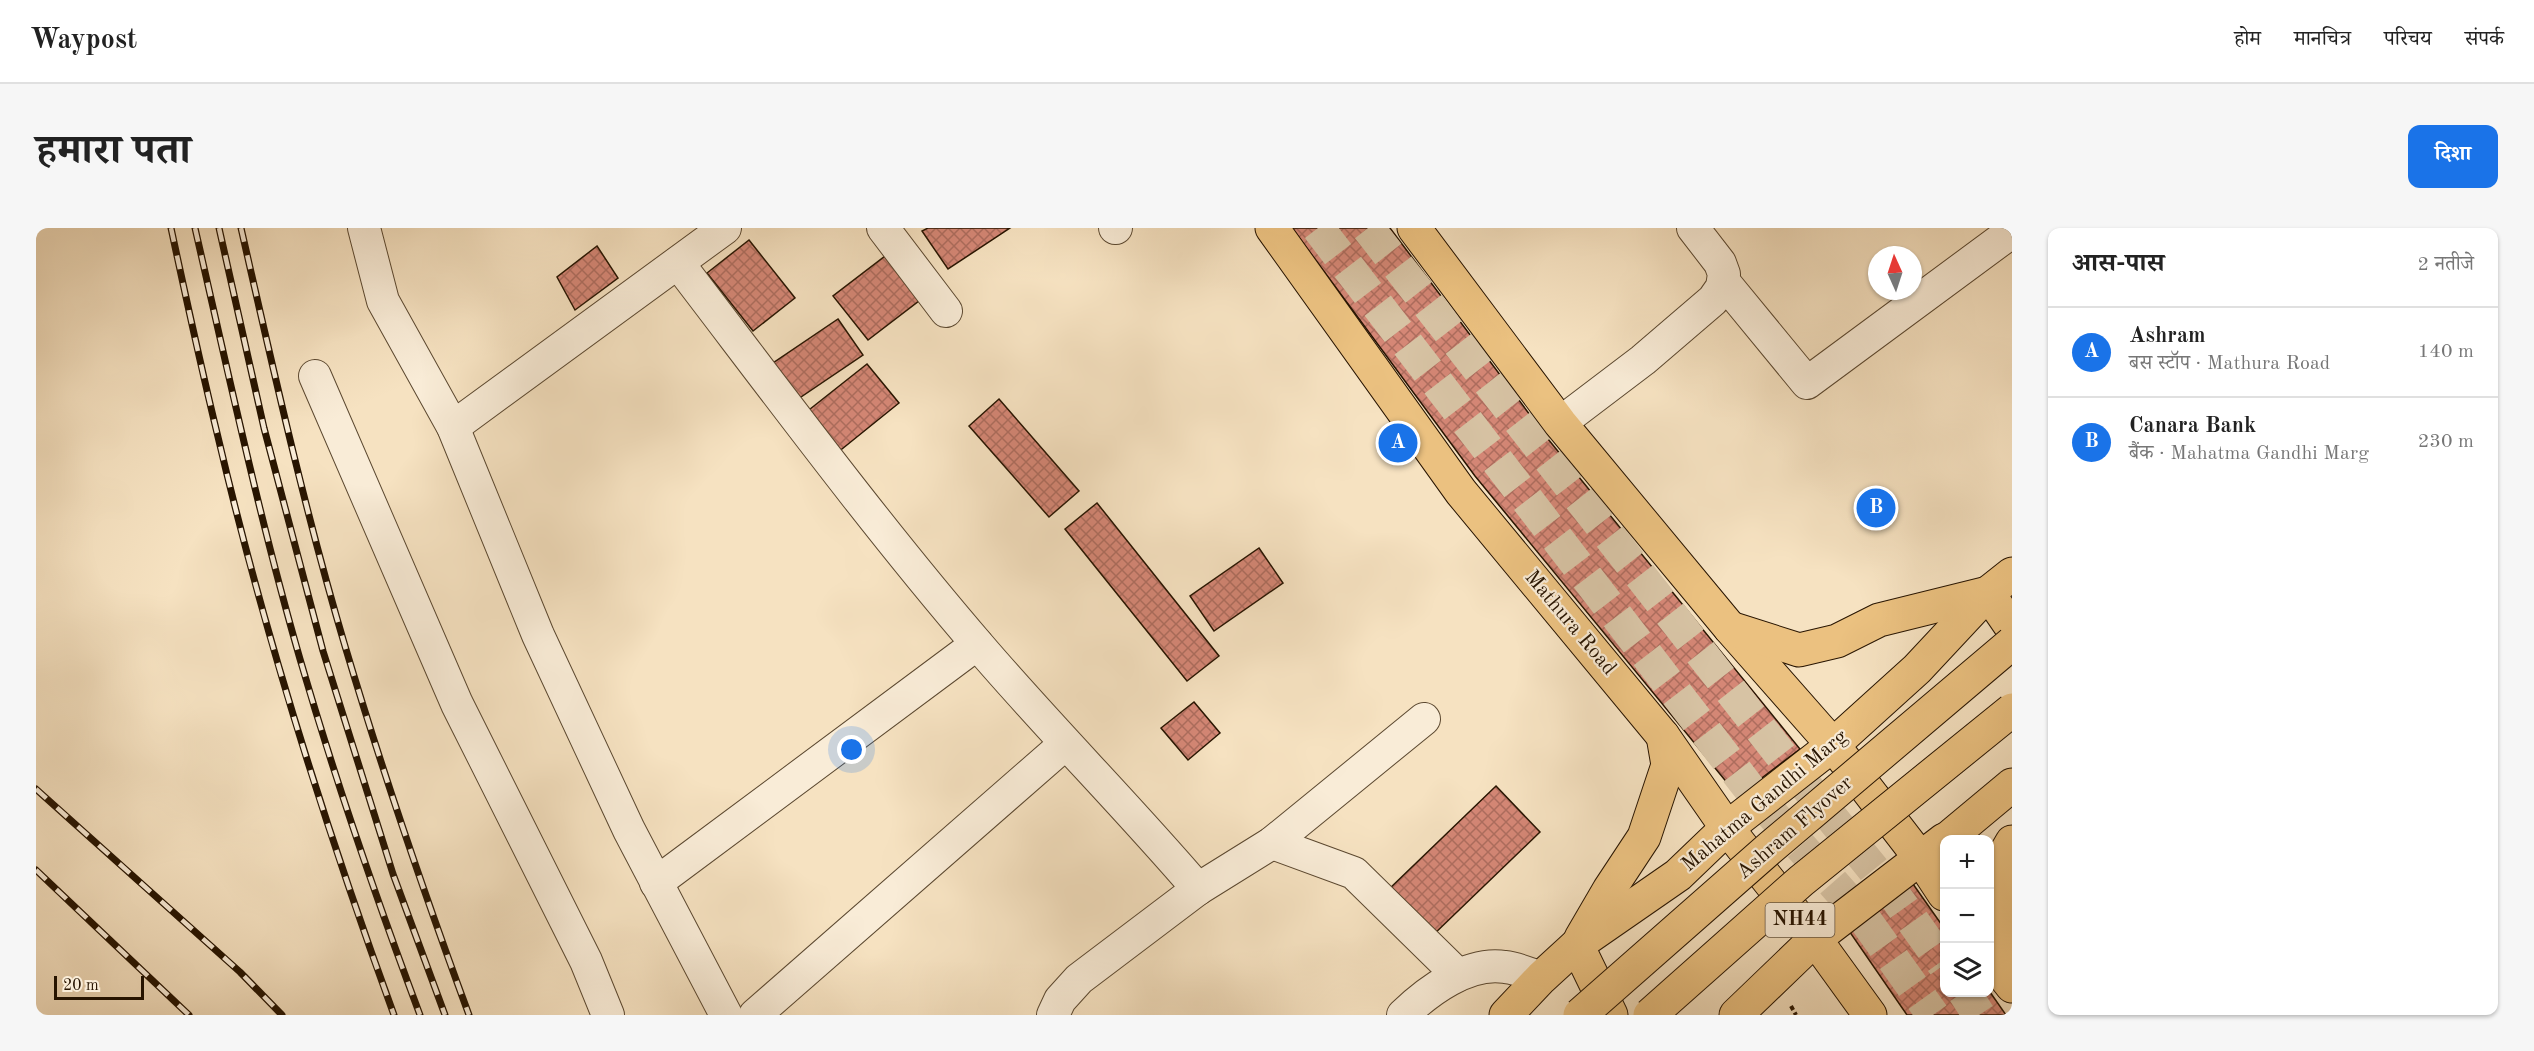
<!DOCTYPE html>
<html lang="hi">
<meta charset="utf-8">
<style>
:root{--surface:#fff;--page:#f6f6f6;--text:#222;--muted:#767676;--line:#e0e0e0;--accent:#1a73e8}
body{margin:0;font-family:"Old Standard TT","Noto Serif Devanagari",serif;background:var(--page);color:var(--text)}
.controls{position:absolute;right:18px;bottom:18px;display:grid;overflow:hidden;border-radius:12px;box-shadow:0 2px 4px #0004}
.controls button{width:54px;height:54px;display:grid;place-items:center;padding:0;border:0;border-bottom:2px solid var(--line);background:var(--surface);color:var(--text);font:30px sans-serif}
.compass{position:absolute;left:1832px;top:18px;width:54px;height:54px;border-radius:50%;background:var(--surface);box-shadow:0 2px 4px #0004;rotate:357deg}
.scale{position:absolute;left:18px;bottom:15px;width:90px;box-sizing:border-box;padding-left:6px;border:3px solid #271400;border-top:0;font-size:16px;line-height:21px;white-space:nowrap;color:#271400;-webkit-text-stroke:4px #f9ecd7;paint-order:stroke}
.you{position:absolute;left:816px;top:522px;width:21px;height:21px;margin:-15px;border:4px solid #fff;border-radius:50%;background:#1a73e8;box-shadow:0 0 0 9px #1a73e833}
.badge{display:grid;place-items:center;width:39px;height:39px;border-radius:50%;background:var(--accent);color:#fff;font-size:20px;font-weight:700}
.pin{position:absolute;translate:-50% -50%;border:3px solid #fff;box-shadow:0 2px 6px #0006}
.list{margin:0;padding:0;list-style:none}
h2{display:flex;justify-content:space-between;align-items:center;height:78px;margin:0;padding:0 24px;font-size:26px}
h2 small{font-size:20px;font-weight:400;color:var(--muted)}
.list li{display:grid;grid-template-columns:39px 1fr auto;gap:18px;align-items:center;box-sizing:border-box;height:90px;padding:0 24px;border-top:2px solid var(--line)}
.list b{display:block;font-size:22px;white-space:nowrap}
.list p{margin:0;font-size:20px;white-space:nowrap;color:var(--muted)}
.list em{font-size:20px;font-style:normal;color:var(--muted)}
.icon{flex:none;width:33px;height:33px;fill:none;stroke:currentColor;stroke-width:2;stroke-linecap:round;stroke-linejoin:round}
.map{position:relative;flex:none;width:1976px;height:787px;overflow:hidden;border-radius:12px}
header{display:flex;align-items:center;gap:36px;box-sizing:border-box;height:84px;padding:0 30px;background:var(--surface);border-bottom:2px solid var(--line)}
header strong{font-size:28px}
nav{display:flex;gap:33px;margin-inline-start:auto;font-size:21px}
.intro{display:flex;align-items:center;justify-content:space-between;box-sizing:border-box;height:144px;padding:0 36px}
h1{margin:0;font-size:42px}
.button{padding:15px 27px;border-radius:12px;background:var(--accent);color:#fff;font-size:21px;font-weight:700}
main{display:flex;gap:36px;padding:0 36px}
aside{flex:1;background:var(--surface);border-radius:12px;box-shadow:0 2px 4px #0004}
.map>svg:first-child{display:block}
.building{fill:url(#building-cross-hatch);stroke:#271400;stroke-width:1.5}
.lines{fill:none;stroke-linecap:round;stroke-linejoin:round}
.major-tunnel{stroke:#d7c3a4;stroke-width:33;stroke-dasharray:33 16;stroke-linecap:butt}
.minor-casing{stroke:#5b4830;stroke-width:34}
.major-casing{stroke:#271400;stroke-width:35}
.highway-casing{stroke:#271400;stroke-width:35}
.path{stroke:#271400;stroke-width:4;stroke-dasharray:4.5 3;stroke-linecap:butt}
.minor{stroke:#f9ecd7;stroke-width:32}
.major{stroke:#ebc180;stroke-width:33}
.highway{stroke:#ebc180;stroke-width:33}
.rail-casing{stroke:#271400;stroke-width:7}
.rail{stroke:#f9ecd7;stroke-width:4.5;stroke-dasharray:14;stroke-linecap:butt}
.highway-bridge-casing{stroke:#271400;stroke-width:35;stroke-linecap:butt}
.highway-bridge{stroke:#ebc180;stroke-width:33}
.labels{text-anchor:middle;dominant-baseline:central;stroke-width:4.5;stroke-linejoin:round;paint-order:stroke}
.shield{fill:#f9ecd7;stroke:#665540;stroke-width:1.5}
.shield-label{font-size:20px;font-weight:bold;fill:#271400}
.street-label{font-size:21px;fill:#271400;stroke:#f9ecd7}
</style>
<header>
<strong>Waypost</strong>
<nav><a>होम</a><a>मानचित्र</a><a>परिचय</a><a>संपर्क</a></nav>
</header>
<div class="intro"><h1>हमारा पता</h1><a class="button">दिशा</a></div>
<main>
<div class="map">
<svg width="1976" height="787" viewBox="0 0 1976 787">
<defs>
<pattern id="building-cross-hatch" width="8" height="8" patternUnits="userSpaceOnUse" patternTransform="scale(1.5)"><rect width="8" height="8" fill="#d58776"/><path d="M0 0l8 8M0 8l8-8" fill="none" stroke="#ad6d5e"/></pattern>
</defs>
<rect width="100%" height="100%" fill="#f6e2c1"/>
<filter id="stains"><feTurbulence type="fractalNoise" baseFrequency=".00333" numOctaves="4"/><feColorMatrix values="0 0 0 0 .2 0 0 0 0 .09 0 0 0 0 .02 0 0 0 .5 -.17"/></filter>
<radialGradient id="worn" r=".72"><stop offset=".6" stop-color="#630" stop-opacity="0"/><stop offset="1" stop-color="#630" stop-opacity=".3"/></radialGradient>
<!-- building -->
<g class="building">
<polygon points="892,0 974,0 912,41 886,3"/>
<polygon points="1256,0 1354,0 1512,211 1764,521 1702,568 1439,248"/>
<polygon points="713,12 759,70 717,103 671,45"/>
<polygon points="561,18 582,50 539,82 521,49"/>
<polygon points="853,25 888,69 832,112 797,68"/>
<polygon points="802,91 827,127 762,171 737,135"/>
<polygon points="831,136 863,175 801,225 769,185"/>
<polygon points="963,171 1043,263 1013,289 933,198"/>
<polygon points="1061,275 1183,428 1151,453 1029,301"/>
<polygon points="1223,320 1247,355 1178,403 1154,368"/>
<polygon points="1158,474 1184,505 1152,532 1125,500"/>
<polygon points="1460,558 1504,604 1394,710 1350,664"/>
<polygon points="1877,656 1908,700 1908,764 1954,764 1970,787 1871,787 1811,700"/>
</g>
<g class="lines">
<!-- major-tunnel -->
<g class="major-tunnel">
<polyline points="1282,0 1713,560 1827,689 1897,787"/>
<polyline points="1332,0 1749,532 1859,668 1908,737"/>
<polyline points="1928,764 1943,787"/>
</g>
<defs>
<g id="minor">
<polyline points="328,0 347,73 417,199 502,407 593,602 690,787"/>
<polyline points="847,0 910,83"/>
<polyline points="1079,0 1080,0"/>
<path d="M642,35C740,163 838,296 943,418C1014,501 1091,578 1162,661"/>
<polyline points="1688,54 1771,155 1974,5 1976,7"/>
<polyline points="279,148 421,476 550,733 572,787"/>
<polyline points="1524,195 1607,132 1677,72 1686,59 1688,46 1684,35 1657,0"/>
<polyline points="417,199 689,0"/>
<polyline points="1236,615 1318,645 1422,747"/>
<polyline points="620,655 941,416"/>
<polyline points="719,787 1029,516"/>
<polyline points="1017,787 1024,772 1043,751 1162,661 1236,615 1388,491"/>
<path d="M1367,787C1392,763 1432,733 1469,739C1481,740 1493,746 1505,750"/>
</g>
<g id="major">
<polyline points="1236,0 1425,264 1627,508 1691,600"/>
<polyline points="1378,0 1524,195 1694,400 1797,517 1885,631"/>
<polyline points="1694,400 1763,422 1801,413 1843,392 1952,365 1976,400"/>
<polyline points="1910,612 1976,557"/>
<polyline points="1545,710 1573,662 1608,609 1632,537 1627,508"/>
<polyline points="1541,717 1575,787"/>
<polyline points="1971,751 1960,678 1969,626 1976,614"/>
<polyline points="1470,787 1505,750 1541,717 1642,647 1691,600 1797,517 1881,441 1952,365 1976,346"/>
<polyline points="1700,787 1779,711 1908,612"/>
</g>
<g id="highway">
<polyline points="1691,600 1779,711 1834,787"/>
<polyline points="1885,631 1908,666"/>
<polyline points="1954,730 1976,758"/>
</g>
</defs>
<!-- minor casing -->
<use href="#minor" class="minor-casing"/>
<!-- major casing -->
<use href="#major" class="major-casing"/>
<!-- highway casing -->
<use href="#highway" class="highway-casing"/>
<!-- path -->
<polyline class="path" points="1755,778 1760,787"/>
<!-- minor -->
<use href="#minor" class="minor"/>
<!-- major -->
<use href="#major" class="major"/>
<!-- highway -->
<use href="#highway" class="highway"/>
<defs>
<g id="rail">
<path d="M135,0C150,70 165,139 182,209C228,405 289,598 358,787"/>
<path d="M159,0C192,144 223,289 264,431C299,551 340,670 384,787"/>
<polyline points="183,0 228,200 287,423 357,646 409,787"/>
<path d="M205,0C237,140 268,280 309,418C346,542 388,665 433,787"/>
<polyline points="0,561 204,744 246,787"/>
<polyline points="0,642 153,787"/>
</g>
</defs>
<!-- rail casing -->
<use href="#rail" class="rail-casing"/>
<!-- rail -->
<use href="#rail" class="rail"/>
<defs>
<g id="highway-bridge">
<polyline points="1544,787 1735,619 1976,415"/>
<polyline points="1614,787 1765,653 1976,482"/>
</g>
</defs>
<!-- highway-bridge casing -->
<use href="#highway-bridge" class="highway-bridge-casing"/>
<!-- highway-bridge -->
<use href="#highway-bridge" class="highway-bridge"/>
</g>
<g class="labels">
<!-- shield labels -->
<rect class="shield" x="1729.5" y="675" width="69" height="34" rx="4.5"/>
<g class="shield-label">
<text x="1764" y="692">NH44</text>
</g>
<!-- street labels -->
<g class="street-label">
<text transform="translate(1534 395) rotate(50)">Mathura Road</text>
<text transform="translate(1729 573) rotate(-40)">Mahatma Gandhi Marg</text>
<text transform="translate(1759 600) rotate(-41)">Ashram Flyover</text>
</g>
</g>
<rect width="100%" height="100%" filter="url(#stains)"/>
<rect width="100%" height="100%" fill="url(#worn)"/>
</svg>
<div class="controls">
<button>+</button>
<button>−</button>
<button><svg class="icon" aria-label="layers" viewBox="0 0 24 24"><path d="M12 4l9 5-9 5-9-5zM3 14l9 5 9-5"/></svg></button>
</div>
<svg class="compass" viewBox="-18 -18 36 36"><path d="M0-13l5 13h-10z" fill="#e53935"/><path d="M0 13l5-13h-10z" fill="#767676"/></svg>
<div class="scale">20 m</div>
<div class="you"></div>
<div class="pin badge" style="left:1362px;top:215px">A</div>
<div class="pin badge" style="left:1840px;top:280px">B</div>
</div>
<aside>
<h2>आस-पास<small>2 नतीजे</small></h2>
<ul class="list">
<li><span class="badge">A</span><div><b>Ashram</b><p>बस स्टॉप · Mathura Road</p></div><em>140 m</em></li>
<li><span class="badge">B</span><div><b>Canara Bank</b><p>बैंक · Mahatma Gandhi Marg</p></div><em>230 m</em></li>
</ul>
</aside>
</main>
